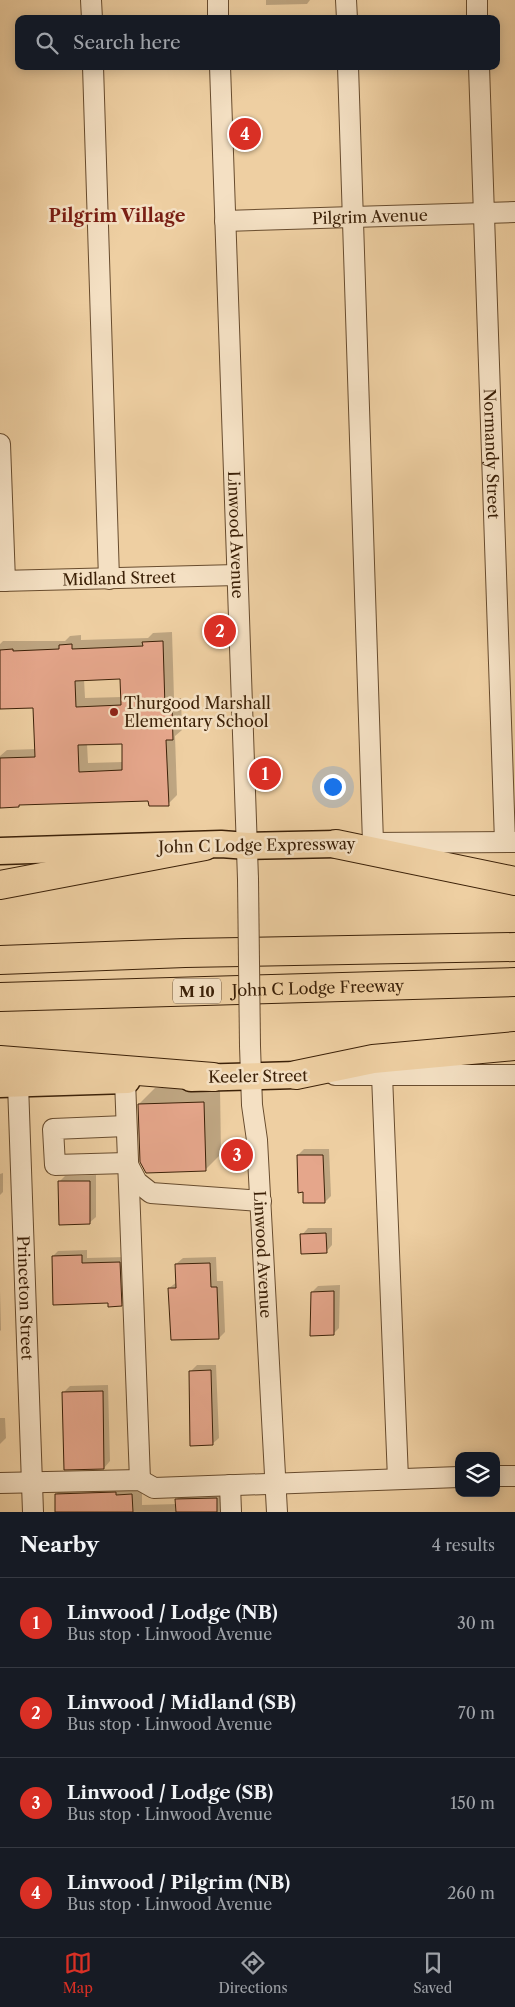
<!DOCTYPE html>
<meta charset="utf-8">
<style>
:root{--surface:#171b24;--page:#242831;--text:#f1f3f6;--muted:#9ea1a6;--line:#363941;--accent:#d93025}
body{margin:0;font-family:"Libre Caslon Text",serif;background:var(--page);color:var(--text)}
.controls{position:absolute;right:15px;bottom:15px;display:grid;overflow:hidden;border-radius:10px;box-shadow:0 2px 12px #0003}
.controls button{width:45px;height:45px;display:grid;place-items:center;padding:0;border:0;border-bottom:1px solid var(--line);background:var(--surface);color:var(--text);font:25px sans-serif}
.you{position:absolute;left:332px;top:786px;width:18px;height:18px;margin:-12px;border:4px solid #fff;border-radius:50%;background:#1a73e8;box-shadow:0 0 0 8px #1a73e833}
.badge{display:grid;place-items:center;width:32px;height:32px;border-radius:50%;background:var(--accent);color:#fff;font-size:16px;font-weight:700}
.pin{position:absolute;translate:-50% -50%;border:2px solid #fff;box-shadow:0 1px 5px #0006}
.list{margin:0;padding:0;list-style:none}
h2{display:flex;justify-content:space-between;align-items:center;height:65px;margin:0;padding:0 20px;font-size:21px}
h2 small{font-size:16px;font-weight:400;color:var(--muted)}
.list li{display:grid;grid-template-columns:32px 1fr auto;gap:15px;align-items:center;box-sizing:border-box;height:90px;padding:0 20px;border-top:1px solid var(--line)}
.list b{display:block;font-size:19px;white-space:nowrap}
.list p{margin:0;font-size:16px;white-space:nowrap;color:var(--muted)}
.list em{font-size:16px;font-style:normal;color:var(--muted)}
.icon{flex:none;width:28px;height:28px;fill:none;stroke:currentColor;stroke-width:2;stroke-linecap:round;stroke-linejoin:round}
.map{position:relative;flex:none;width:515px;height:1512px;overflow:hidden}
.search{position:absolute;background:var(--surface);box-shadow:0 2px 12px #0003;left:15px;right:15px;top:15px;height:55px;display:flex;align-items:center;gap:12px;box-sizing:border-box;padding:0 18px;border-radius:10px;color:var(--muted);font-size:19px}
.sheet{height:425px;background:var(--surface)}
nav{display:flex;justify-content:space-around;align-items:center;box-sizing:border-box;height:70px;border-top:1px solid var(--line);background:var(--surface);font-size:14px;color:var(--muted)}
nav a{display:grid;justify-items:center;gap:2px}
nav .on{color:var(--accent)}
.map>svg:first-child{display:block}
.shadow{fill:#0003;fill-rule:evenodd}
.building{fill:#e5a68b;stroke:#3c2108;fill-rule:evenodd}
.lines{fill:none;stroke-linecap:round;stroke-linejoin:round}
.minor-casing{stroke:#684c2e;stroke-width:22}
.major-casing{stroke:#3c2108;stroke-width:29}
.highway-casing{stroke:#3c2108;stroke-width:30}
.minor{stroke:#f4e0c3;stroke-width:20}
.major{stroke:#eecfa2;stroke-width:26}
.highway{stroke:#eecfa2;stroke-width:28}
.minor-bridge-casing{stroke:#684c2e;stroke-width:22;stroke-linecap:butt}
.minor-bridge{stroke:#f4e0c3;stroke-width:20}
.poi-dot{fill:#8f2418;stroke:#f4e0c3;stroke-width:2}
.labels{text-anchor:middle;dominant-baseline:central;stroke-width:5;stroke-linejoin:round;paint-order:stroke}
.shield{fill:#f4e0c3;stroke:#735a40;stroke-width:1}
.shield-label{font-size:15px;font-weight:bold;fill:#3c2108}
.street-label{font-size:16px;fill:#3c2108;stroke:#f4e0c3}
.poi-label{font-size:16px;fill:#3c2108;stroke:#f4e0c3;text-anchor:start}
.neighbourhood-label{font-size:18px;font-weight:bold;fill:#7a1f14;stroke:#f4e0c3}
</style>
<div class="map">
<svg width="515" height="1512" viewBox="0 0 515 1512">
<rect width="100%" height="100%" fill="#eecfa2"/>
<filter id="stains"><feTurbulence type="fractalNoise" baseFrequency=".004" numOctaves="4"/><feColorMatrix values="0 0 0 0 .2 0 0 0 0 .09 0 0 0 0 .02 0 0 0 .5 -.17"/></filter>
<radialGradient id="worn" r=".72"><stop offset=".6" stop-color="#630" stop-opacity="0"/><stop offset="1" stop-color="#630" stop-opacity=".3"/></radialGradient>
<!-- shadow -->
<g class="shadow">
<polygon points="266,0 310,0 307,4 266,5"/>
<path d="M172,632L174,698H181L182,730L175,736L177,795L168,804L150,799L21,804L18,806L0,807V756L7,750L36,749L34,707L0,708V644L3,641H65L70,636L81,635V640L148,638L153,633ZM121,677L122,697L85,698L84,679ZM123,743V762L88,763L87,744Z"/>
<polygon points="220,1087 221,1154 205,1170 139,1104 155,1088"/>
<polygon points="304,1149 329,1149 331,1196 325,1202 298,1155"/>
<polygon points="3,1173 3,1192 0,1195 0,1174"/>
<polygon points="96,1175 96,1217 89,1223 59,1182 65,1176"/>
<polygon points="308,1228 332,1228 332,1245 326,1252 302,1235"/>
<polygon points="87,1250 87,1258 125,1257 126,1300 121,1305 109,1302 53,1256 58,1251"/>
<polygon points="216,1257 217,1281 223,1281 225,1332 219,1338 169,1288 177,1282 176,1264 183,1258"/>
<polygon points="340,1285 339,1328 333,1334 312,1292 318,1286"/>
<polygon points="0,1290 1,1330 0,1331"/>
<polygon points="197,1365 216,1365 219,1438 212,1444 191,1371"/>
<polygon points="108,1385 110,1461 104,1468 64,1392 70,1386"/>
<polygon points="0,1418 5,1418 6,1438 0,1444"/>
<polygon points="66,1484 142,1485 142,1505 177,1504 176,1500 186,1490 226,1488 227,1512 57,1512 56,1494"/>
</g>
<!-- building -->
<g class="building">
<path d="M163,641L165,707H172L173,740H166L169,806H149L148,801L19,805V807L0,808V758L35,757L33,708L0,709V650L13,649V651L59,649V645L72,644V649L143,646L142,642ZM120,679L121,705L76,707L75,681ZM122,744V770L79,772L78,745Z"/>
<polygon points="204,1102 206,1171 146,1173 140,1162 138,1104"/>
<polygon points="297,1155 323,1155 325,1203 303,1203 303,1192 298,1193"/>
<polygon points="58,1181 90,1181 90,1224 59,1225"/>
<polygon points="326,1233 327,1253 301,1254 300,1234"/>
<polygon points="82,1255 82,1263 120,1262 122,1306 108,1307 108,1303 53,1305 52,1256"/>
<polygon points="210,1263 211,1287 217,1287 219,1339 171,1340 168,1288 176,1288 175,1264"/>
<polygon points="334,1291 334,1335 310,1336 311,1292"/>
<polygon points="211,1370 213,1445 190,1446 189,1371"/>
<polygon points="103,1391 104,1469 64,1470 62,1392"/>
<polygon points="116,1492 116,1495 132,1494 133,1512 55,1512 55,1494"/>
<polygon points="217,1498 217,1512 176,1512 175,1499"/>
</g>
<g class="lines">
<defs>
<g id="minor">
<polyline points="91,0 92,19"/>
<polyline points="218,0 218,19"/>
<polyline points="346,0 347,19"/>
<polyline points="477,0 477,19"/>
<polyline points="93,66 109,579"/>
<path id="s1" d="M220,66L248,879"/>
<polyline points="348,66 373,843"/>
<path id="s2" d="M479,66L505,842"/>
<path id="s3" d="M225,221L515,212"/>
<polyline points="0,444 5,581"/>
<path id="s4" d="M0,581L237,575"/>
<polyline points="373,843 515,842"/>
<path id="s5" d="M250,1046L252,1105L257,1140L277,1512"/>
<polyline points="335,1075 515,1075"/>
<polyline points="382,1075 398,1479"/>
<polyline points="125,1080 140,1480"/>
<path id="s6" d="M18,1084L33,1512"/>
<polyline points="126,1126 53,1129 55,1165 127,1163 137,1182 151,1193 261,1201"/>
<polyline points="496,1476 515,1476"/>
<polyline points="0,1483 140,1480 154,1488 459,1477"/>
<polyline points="230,1485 231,1512"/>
</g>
<g id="major">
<polyline points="0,851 221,844 248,846 336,844"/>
<polyline points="191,1078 296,1075"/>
<polyline points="0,1084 127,1080"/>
</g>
<g id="highway">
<polyline points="336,844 515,881"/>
<polyline points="0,885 205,846"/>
<polyline points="0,960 185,953 515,947"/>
<path id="s7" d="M0,997L515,982"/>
<polyline points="0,1060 213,1077"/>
<polyline points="296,1075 373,1059 515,1046"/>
</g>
</defs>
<!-- minor casing -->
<use href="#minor" class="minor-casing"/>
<!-- major casing -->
<use href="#major" class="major-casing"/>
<!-- highway casing -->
<use href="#highway" class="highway-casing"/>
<!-- minor -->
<use href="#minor" class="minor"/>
<!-- major -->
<use href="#major" class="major"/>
<!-- highway -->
<use href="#highway" class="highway"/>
<defs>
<polyline id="minor-bridge" points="248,879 250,1046"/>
</defs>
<!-- minor-bridge casing -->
<use href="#minor-bridge" class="minor-bridge-casing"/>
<!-- minor-bridge -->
<use href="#minor-bridge" class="minor-bridge"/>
</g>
<!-- markers -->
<circle class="poi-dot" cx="114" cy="712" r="5"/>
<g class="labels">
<!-- shield labels -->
<rect class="shield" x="173" y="978.5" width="48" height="25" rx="4"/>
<g class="shield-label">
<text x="197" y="991">M 10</text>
</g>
<!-- street labels -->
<g class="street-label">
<text stroke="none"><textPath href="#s3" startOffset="145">Pilgrim Avenue</textPath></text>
<text stroke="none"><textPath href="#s2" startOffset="388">Normandy Street</textPath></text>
<text stroke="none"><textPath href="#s1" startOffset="469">Linwood Avenue</textPath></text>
<text stroke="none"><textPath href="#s4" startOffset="119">Midland Street</textPath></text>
<text transform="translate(257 845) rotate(-1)">John C Lodge Expressway</text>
<text stroke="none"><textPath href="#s7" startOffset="318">John C Lodge Freeway</textPath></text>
<text transform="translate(258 1076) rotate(-1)">Keeler Street</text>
<text stroke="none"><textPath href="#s5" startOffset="209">Linwood Avenue</textPath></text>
<text stroke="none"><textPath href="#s6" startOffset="214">Princeton Street</textPath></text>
</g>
<!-- poi labels -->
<g class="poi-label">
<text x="124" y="703">Thurgood Marshall<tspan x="124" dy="18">Elementary School</tspan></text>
</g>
<!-- neighbourhood labels -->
<g class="neighbourhood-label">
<text x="117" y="216">Pilgrim Village</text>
</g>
</g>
<rect width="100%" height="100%" filter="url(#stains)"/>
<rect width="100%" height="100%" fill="url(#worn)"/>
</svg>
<div class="controls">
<button><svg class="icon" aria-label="layers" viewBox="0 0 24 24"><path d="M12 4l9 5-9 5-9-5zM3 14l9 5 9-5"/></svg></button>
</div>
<div class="you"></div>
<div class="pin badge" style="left:265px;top:774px">1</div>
<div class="pin badge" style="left:220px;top:631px">2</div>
<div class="pin badge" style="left:237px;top:1155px">3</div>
<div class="pin badge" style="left:245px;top:134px">4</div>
<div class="search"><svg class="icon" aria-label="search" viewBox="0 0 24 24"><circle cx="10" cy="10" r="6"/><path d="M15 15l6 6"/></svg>Search here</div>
</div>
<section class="sheet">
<h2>Nearby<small>4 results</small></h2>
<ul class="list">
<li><span class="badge">1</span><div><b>Linwood / Lodge (NB)</b><p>Bus stop · Linwood Avenue</p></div><em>30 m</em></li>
<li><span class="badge">2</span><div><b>Linwood / Midland (SB)</b><p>Bus stop · Linwood Avenue</p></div><em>70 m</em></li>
<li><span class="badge">3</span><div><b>Linwood / Lodge (SB)</b><p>Bus stop · Linwood Avenue</p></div><em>150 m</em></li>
<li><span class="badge">4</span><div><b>Linwood / Pilgrim (NB)</b><p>Bus stop · Linwood Avenue</p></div><em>260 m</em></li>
</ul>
</section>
<nav>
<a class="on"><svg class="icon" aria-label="map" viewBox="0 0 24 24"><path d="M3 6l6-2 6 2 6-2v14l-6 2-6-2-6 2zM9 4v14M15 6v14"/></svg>Map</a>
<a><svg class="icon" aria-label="directions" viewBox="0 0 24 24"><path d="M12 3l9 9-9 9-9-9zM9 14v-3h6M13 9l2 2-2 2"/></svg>Directions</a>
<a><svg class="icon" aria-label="saved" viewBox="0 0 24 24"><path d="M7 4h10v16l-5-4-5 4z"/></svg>Saved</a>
</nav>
